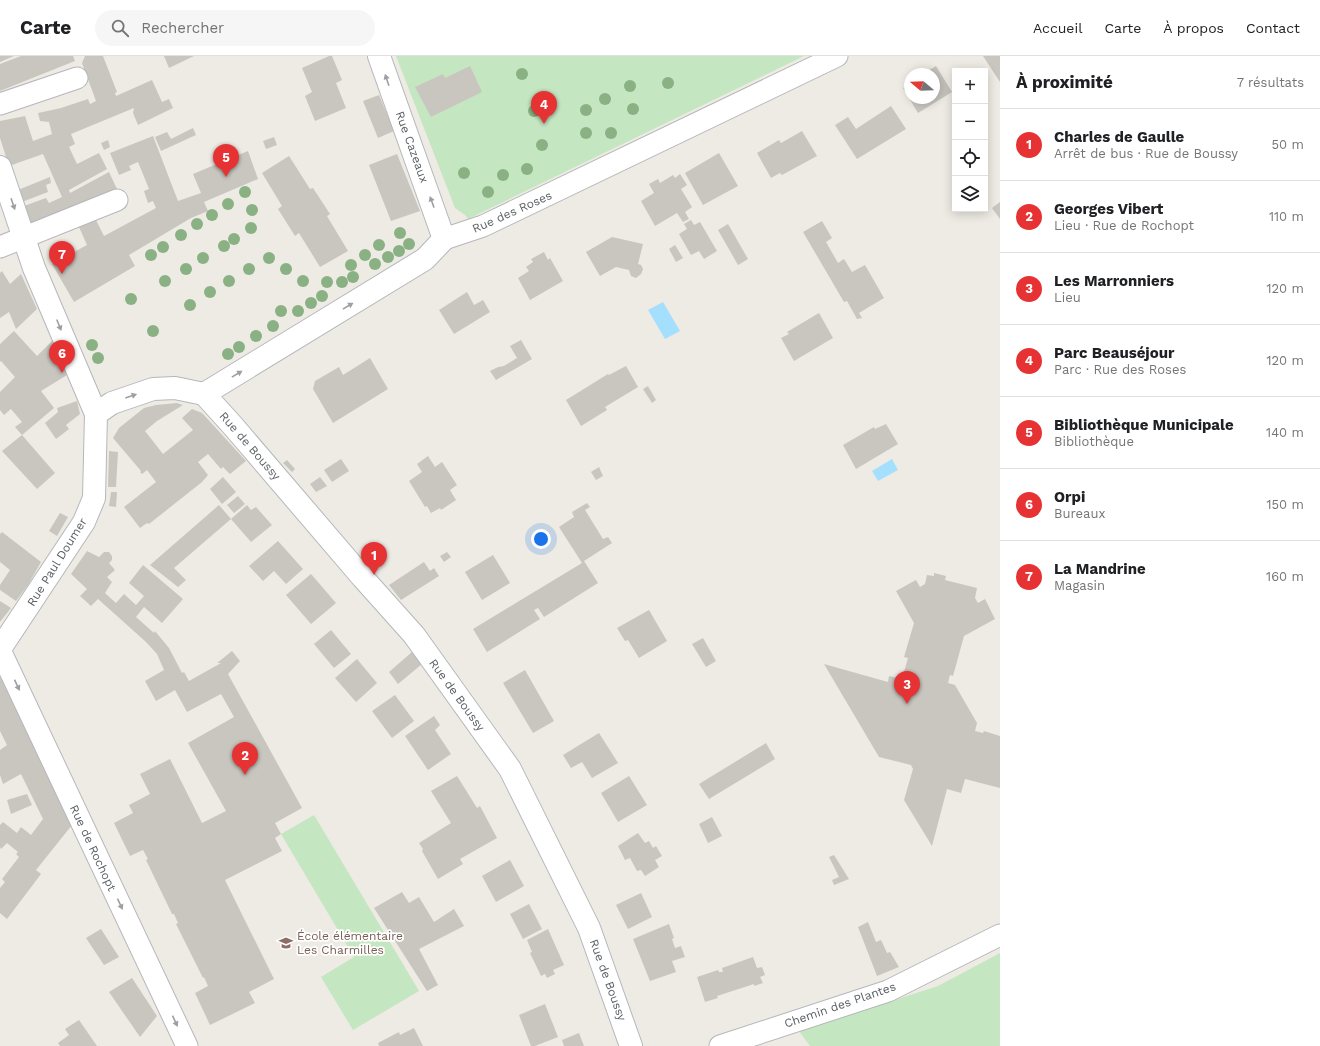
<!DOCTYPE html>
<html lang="fr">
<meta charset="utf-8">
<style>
:root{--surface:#fff;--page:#f6f6f6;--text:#202124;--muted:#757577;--line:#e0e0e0;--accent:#e73234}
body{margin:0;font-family:"Work Sans",sans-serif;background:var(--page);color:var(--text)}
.controls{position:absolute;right:12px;top:12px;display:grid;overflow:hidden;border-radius:0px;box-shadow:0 2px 10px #0003}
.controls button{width:36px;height:36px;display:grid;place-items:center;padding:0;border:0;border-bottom:1px solid var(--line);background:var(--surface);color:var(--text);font:20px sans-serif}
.compass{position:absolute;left:904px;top:12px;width:36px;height:36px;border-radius:50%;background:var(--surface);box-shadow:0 2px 10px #0003;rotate:289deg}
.you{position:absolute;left:541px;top:483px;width:14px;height:14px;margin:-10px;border:3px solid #fff;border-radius:50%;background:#1a73e8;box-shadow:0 0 0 6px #1a73e833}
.badge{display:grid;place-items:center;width:26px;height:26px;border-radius:50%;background:var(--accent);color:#fff;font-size:13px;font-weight:700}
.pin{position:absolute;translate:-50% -33px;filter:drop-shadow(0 1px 2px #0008)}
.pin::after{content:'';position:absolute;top:21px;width:14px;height:12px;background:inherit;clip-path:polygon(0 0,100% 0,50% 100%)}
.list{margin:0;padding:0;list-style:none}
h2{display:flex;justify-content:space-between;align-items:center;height:52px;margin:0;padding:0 16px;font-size:17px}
h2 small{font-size:13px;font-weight:400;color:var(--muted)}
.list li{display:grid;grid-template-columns:26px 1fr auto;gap:12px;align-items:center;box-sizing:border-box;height:72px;padding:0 16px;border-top:1px solid var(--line)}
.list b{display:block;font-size:15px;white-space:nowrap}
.list p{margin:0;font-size:13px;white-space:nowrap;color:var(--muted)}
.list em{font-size:13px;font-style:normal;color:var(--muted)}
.icon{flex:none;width:22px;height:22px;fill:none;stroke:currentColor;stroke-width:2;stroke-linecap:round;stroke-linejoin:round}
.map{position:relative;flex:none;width:1000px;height:990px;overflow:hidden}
header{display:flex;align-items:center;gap:24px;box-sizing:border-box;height:56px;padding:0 20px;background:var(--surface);border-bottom:1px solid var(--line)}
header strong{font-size:19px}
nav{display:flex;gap:22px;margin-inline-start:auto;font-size:14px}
.search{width:280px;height:36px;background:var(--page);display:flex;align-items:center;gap:10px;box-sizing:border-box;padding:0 14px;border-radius:22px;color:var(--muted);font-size:15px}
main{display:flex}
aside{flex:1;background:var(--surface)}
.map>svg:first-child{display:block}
.green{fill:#c4e6c1}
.water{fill:#a5dffe}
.building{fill:#c9c6c0}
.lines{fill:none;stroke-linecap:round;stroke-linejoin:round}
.street-casing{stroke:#b5b7bb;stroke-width:23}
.secondary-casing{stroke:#b3b8bc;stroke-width:24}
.street{stroke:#fff;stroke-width:21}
.secondary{stroke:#fff;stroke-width:22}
.tree{fill:#8ab184}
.oneway{fill:#9da0a3}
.labels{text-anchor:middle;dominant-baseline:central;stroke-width:3.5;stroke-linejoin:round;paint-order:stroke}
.street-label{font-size:12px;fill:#5c6165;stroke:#fff}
.education-label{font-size:12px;fill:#785e54;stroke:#fff;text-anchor:start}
</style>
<header>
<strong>Carte</strong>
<div class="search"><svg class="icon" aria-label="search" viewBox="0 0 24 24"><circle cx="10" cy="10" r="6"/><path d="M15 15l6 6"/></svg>Rechercher</div>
<nav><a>Accueil</a><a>Carte</a><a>À propos</a><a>Contact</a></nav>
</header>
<main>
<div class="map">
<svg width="1000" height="990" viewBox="0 0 1000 990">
<rect width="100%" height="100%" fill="#eeebe4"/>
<!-- green -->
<g class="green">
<polygon points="396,0 804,0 468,163 465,159 455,152"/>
<polygon points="314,759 419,935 353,974 321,921 354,901 281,778"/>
<polygon points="1000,897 1000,990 810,990 799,975 938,930"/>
</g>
<!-- water -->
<g class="water">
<polygon points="663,246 680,275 665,283 648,254"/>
<polygon points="892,403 898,414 878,425 872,415"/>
</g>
<!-- building -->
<g class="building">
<polygon points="0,0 14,0 0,6"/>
<polygon points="21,0 73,0 75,5 0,35 0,8"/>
<polygon points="85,0 103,0 117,36 115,37 116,40 152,24 162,46 169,43 173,52 138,69 133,57 134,52 71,78 75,88 69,91 77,108 99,97 107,113 69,134 70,137 109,116 117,133 75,156 34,174 24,150 46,142 49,147 62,141 43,98 9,110 0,82 0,65 25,60 33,85 52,78 49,66 40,65 38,57 61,52 88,43 90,48 96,45 82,7"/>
<polygon points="164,0 194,0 169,12"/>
<polygon points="329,0 332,0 342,24 336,27 346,52 315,65 305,40 312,36 302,12"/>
<polygon points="983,0 1000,0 1000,26"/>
<polygon points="470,10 482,36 431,61 415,31 443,18 445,22"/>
<polygon points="936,10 952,36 918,57 903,32 910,28 910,42 934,42 934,18 923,18"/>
<polygon points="379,39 394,75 378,82 363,45"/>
<polygon points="891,50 906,73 857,103 835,69 848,61 856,73"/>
<polygon points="193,72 196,79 161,95 155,81 167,76 171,83"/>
<polygon points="802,75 817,100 782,119 780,117 771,122 757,97 779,84 781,87"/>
<polygon points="153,80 178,145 201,137 193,118 248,95 258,123 204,146 208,155 191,162 129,199 135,210 74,246 52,208 87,189 79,171 96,164 104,180 156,152 153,145 148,147 144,135 149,133 138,106 129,110 131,114 119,119 110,97"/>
<polygon points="274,81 277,89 266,93 263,85"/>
<polygon points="108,84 110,91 104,94 101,87"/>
<polygon points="719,97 738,130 703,149 685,117"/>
<polygon points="397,98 420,155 391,165 369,109"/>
<polygon points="289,100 310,133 313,132 330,158 327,160 348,195 320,211 299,177 295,180 278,153 282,150 262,117"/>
<polygon points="680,118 687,129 681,133 692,151 685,156 689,163 683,166 677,157 655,170 641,145 654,137 649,128 658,123 660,127 673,119 675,122"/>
<polygon points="50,121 51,127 46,129 48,136 22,146 18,134"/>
<polygon points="1000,146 1000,163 992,152"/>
<polygon points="691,164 694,169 700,166 717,195 704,203 699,195 691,199 679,178 687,173 684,168"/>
<polygon points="822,165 832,182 826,186 838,207 844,203 852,216 865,209 884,242 859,257 862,262 857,263 847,245 844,246 803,176"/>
<polygon points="728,168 748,203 738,209 718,174"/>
<polygon points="612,181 643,188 638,208 641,209 643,213 641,218 636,222 631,220 629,214 616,211 600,220 586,196"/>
<polygon points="675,189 683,202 676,206 669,193"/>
<polygon points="544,196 548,204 550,202 563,225 530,244 518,222 529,215 526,211 533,206 531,203"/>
<polygon points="2,215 10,228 21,218 37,253 16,273 9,256 0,262 0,217"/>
<polygon points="467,236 474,249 483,244 490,256 454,278 439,254"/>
<polygon points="819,257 833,282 794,305 781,282 789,278 787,276"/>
<polygon points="14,275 37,300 52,285 67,319 41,335 54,352 22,379 15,371 22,366 11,353 4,359 0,354 0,336 15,321 1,305 0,306 0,288"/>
<polygon points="521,284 532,303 496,324 490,315 498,311 504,310 517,302 510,290"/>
<polygon points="370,302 388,333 333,367 313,333 315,325 339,311 343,319"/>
<polygon points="626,310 638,331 605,351 607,354 581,370 566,344 608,318 609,319"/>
<polygon points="648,330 656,344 652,347 643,333"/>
<polygon points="77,345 80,358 66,369 69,373 56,383 45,367 58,356 57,352"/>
<polygon points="177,347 183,349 157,365 145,375 163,398 193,374 182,362 192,353 202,357 246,405 230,418 223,411 221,413 208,398 198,406 208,419 202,426 149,468 147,467 140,472 124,451 156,426 147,414 142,418 140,416 141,415 113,382 119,372 144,352 156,349"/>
<polygon points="886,368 898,388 856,413 843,389 874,371 875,373"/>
<polygon points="22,379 55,417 37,433 2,395"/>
<polygon points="109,395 118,396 116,431 108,431"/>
<polygon points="428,400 435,411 442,406 457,429 450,434 456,444 441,454 440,452 431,457 427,450 425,451 409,425 422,416 417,408"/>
<polygon points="341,403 349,415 332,426 324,414"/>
<polygon points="287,404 295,413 292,416 283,407"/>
<polygon points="599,411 603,420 596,424 591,416"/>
<polygon points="223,421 236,436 222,448 210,433"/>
<polygon points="320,421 327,430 316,436 310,428"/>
<polygon points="111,436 117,436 116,451 109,450"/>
<polygon points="238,440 245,448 234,457 227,449"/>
<polygon points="587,447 590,451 585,454 603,483 608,481 612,487 584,505 598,527 544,561 538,552 534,554 540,563 487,596 473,573 582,507 559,471 574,461 572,456"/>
<polygon points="219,449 231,463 247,449 251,454 256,451 272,469 251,486 231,463 174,512 186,524 178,531 150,509"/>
<polygon points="60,457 68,461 57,480 49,475"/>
<polygon points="2,476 41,506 28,529 16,545 0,534 0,529 10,514 0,506 0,478"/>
<polygon points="278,485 303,513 286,528 274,515 263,525 249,510"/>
<polygon points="87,495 99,501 104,496 109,496 112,500 112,504 109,507 115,514 107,521 112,526 105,537 116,547 124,538 136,549 144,540 129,527 143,509 183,543 162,567 144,551 136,561 154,577 155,575 169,592 182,617 184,616 189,625 221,607 217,607 232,595 240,605 228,618 302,752 275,767 281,778 275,782 282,795 225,824 274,923 249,936 255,947 210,969 195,937 208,930 204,921 203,922 176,868 178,867 174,858 172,858 146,804 148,803 143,794 130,800 114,767 133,757 129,749 150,738 140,718 170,703 202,767 226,755 188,687 234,661 221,638 187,656 175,634 156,645 145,625 164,614 157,598 146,586 98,543 91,550 80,540 87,533 71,518"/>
<polygon points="447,496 451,501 444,506 440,500"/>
<polygon points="493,499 510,527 482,544 465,516"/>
<polygon points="424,506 430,515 434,512 439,520 401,544 389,529"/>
<polygon points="934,517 946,520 945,524 977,532 975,542 978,547 985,543 995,563 964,580 953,620 950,619 948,627 955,629 977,667 975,675 983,677 984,675 1000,680 1000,732 965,723 961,737 947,733 932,790 904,744 913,713 911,709 879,701 824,608 888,626 889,620 902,623 908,602 904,601 914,567 896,535 916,524 920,531 925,528 927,519 934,520"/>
<polygon points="311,518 336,547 311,568 286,539"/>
<polygon points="0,545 11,552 0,566"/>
<polygon points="649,554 667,585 639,602 628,584 625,585 617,572"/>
<polygon points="331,574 351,598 334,612 314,588"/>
<polygon points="703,582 716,605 706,611 692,588"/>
<polygon points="412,596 422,608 398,628 389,616"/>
<polygon points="357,603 377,627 356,646 335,622"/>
<polygon points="525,614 554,665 533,677 503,627"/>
<polygon points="0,621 72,769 36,814 41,818 7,863 0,857 0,832 5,826 2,823 19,801 16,798 18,796 7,787 1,793 0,791 0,769 3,766 17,777 21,771 31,779 43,763 21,718 3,728 0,719 0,694 7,689 0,675"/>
<polygon points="395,639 414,665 392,682 372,655"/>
<polygon points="434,660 440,669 435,674 451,698 428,714 405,680"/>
<polygon points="599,677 618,707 592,722 582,706 571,712 563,699"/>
<polygon points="766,687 775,703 709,743 699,728"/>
<polygon points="457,720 477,752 480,750 497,782 460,803 463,808 438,823 422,795 423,793 419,787 451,767 431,735"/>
<polygon points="629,720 647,749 618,766 601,737"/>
<polygon points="27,738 32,749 11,758 7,744"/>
<polygon points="712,761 722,780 708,787 699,768"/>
<polygon points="638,777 645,787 649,785 653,792 656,790 662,800 655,804 659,811 645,820 641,814 637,815 630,802 625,804 618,790"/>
<polygon points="834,799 849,823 834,829 832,824 839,821 829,801"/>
<polygon points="510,804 524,830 496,846 482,820"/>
<polygon points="402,836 409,847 419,841 434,866 454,853 464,870 419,893 438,929 427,935 374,852"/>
<polygon points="641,837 652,861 628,873 616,849"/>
<polygon points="529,848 542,873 523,883 510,858"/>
<polygon points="868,866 876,886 881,884 887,897 890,896 899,911 877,920 858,871"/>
<polygon points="669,868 674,882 672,883 675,892 681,890 685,901 672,905 676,916 650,925 633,883"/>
<polygon points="101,873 119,901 104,909 86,882"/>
<polygon points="548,873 564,909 553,914 555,918 547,922 545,918 541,920 530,897 532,896 527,884"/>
<polygon points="753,901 757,912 762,911 765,919 760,921 763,927 754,930 754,928 717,940 718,942 705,946 697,921 718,914 719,916 723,916 722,912"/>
<polygon points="132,922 157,960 140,981 109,936"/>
<polygon points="545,948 558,981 535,990 531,990 519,959"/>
<polygon points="79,964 97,990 60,990 58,987 69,979 65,973"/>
<polygon points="414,972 423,990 379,990 378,987 399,976 400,979"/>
<polygon points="579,977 584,990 564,990 562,984"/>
</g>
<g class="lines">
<defs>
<g id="street">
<polyline points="0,48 77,22"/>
<polyline points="444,183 483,170 837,0"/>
<polyline points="0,191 117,144"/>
<polyline points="0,594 187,990"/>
<polyline points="720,990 888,935 1000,879"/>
</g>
<g id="secondary">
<polyline points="0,111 34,212 96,358 94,442 84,466 0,593"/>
<polyline points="204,338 233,370 363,522 414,579 510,713 589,872 631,990"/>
<polyline points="204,338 425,203 444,183 379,0"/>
<polyline points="96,358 112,347 153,333 175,332 204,338"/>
</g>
</defs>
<!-- street casing -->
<use href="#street" class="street-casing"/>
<!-- secondary casing -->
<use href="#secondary" class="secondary-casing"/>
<!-- street -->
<use href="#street" class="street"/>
<!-- secondary -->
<use href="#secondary" class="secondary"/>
</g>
<!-- trees -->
<g class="tree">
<circle cx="522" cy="18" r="6"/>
<circle cx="668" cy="27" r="6"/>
<circle cx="630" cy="30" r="6"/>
<circle cx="605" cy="43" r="6"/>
<circle cx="633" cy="53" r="6"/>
<circle cx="586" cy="54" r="6"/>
<circle cx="534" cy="55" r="6"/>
<circle cx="586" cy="77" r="6"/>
<circle cx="611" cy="77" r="6"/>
<circle cx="542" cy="89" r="6"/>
<circle cx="527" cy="113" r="6"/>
<circle cx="464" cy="117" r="6"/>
<circle cx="503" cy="119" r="6"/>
<circle cx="245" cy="136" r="6"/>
<circle cx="488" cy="136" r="6"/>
<circle cx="228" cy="148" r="6"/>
<circle cx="252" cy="154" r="6"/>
<circle cx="212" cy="159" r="6"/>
<circle cx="197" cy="168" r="6"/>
<circle cx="251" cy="172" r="6"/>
<circle cx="400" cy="177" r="6"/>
<circle cx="181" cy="179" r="6"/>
<circle cx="234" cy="183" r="6"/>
<circle cx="409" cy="188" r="6"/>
<circle cx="379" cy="189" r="6"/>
<circle cx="224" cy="190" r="6"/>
<circle cx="163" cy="191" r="6"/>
<circle cx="399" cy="195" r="6"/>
<circle cx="151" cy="199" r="6"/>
<circle cx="365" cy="199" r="6"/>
<circle cx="388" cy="201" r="6"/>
<circle cx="203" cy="202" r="6"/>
<circle cx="269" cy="202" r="6"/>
<circle cx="375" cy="208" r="6"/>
<circle cx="351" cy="209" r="6"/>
<circle cx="186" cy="213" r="6"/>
<circle cx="249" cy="213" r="6"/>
<circle cx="286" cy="213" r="6"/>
<circle cx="353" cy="221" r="6"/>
<circle cx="165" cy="225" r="6"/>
<circle cx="229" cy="225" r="6"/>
<circle cx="303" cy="225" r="6"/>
<circle cx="327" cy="226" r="6"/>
<circle cx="342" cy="226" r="6"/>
<circle cx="210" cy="236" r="6"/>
<circle cx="322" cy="240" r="6"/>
<circle cx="131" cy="243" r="6"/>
<circle cx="311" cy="247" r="6"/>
<circle cx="190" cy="249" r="6"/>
<circle cx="281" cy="255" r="6"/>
<circle cx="298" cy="255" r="6"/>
<circle cx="273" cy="270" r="6"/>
<circle cx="153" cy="275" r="6"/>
<circle cx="256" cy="280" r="6"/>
<circle cx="92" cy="289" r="6"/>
<circle cx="239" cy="291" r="6"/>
<circle cx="228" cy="298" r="6"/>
<circle cx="98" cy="302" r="6"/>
</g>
<!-- one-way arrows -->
<defs><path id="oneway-solid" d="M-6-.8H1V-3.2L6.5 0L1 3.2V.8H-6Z"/></defs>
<g class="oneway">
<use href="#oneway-solid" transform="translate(387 24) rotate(-109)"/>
<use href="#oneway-solid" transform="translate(432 146) rotate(-110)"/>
<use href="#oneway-solid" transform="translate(13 148) rotate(71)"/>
<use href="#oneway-solid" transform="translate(348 250) rotate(-31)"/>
<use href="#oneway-solid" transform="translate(59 269) rotate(68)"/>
<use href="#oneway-solid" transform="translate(237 318) rotate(-31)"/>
<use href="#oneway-solid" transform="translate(131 340) rotate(-19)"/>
<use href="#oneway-solid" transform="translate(17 629) rotate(65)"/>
<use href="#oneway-solid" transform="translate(120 848) rotate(65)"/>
<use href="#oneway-solid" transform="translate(175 965) rotate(65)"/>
</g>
<!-- icons -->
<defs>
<symbol id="school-bare" viewBox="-9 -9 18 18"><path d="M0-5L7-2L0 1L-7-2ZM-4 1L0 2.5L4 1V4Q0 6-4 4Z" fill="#8d6e63" stroke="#fff" stroke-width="2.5" paint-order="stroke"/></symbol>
</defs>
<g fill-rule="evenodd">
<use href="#school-bare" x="276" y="877" width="20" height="20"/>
</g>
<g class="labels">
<!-- street labels -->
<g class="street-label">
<text transform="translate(412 91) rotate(70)">Rue Cazeaux</text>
<text transform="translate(512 156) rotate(-24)">Rue des Roses</text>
<text transform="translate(250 390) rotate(49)">Rue de Boussy</text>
<text transform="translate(57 506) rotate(-58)">Rue Paul Doumer</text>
<text transform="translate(457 639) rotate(54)">Rue de Boussy</text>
<text transform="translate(93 792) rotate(65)">Rue de Rochopt</text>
<text transform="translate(608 924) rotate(70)">Rue de Boussy</text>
<text transform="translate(840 949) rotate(-19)">Chemin des Plantes</text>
</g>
<!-- education labels -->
<g class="education-label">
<text x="297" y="880">École élémentaire<tspan x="297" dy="14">Les Charmilles</tspan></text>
</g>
</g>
</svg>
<div class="controls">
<button>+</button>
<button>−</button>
<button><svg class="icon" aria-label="locate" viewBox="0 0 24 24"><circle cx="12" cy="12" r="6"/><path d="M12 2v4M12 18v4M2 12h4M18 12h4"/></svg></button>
<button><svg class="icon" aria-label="layers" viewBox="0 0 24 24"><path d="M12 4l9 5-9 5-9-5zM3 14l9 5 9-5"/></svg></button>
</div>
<svg class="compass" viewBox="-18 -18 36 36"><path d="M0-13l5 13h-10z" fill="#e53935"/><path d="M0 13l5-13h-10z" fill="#757577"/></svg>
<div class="you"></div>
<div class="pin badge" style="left:374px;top:519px">1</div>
<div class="pin badge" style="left:245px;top:719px">2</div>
<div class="pin badge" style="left:907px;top:648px">3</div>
<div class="pin badge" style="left:544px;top:68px">4</div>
<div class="pin badge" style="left:226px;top:121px">5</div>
<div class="pin badge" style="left:62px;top:317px">6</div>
<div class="pin badge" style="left:62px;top:218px">7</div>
</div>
<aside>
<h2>À proximité<small>7 résultats</small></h2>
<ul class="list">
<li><span class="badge">1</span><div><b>Charles de Gaulle</b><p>Arrêt de bus · Rue de Boussy</p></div><em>50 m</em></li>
<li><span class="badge">2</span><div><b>Georges Vibert</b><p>Lieu · Rue de Rochopt</p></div><em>110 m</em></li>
<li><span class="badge">3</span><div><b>Les Marronniers</b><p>Lieu</p></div><em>120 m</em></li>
<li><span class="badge">4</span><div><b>Parc Beauséjour</b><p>Parc · Rue des Roses</p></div><em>120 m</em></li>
<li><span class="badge">5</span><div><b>Bibliothèque Municipale</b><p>Bibliothèque</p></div><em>140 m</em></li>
<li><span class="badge">6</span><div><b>Orpi</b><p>Bureaux</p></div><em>150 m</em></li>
<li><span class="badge">7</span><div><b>La Mandrine</b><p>Magasin</p></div><em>160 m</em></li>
</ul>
</aside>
</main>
